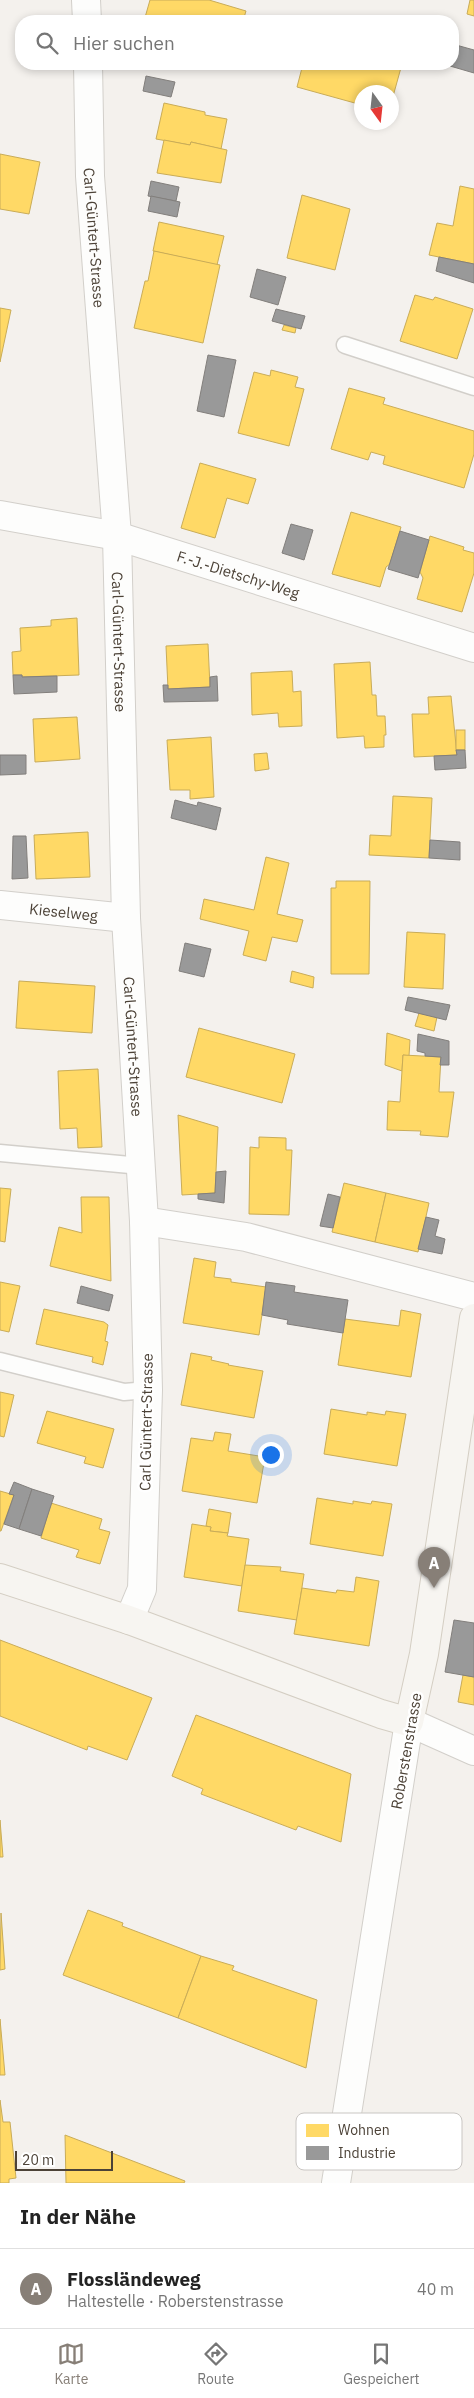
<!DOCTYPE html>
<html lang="de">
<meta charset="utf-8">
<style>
:root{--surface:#fff;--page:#f2f2f2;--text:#222;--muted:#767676;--line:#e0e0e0;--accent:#877f77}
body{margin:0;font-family:"IBM Plex Sans",sans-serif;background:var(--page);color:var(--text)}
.compass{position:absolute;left:354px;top:85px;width:45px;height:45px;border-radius:50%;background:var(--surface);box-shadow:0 2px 8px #0003;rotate:165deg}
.scale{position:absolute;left:15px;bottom:12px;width:98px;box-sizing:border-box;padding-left:5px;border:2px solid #4c4237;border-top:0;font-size:14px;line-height:18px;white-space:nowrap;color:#4c4237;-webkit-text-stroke:4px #fff;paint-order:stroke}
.you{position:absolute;left:270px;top:1454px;width:18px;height:18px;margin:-12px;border:4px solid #fff;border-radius:50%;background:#1a73e8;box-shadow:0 0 0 8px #1a73e833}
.badge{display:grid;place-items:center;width:32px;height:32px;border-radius:50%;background:var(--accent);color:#fff;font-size:16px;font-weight:700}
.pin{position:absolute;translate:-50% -41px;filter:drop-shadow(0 1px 2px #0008)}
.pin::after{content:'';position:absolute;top:26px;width:18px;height:15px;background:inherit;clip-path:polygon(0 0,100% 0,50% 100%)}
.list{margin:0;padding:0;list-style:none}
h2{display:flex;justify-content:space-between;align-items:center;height:65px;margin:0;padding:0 20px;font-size:21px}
h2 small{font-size:16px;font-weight:400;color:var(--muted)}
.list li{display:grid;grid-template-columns:32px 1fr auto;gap:15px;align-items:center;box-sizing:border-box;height:80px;padding:0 20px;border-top:1px solid var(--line)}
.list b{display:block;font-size:19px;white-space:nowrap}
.list p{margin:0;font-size:16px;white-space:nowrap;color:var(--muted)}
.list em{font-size:16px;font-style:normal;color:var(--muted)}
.icon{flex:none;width:28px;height:28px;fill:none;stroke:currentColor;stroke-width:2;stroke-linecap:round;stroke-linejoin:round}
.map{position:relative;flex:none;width:474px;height:2183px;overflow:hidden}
.search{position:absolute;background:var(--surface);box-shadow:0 2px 8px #0003;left:15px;right:15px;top:15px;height:55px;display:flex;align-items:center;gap:12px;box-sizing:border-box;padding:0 18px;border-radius:20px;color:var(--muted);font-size:19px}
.sheet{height:145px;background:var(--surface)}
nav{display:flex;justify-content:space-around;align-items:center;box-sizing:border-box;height:70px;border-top:1px solid var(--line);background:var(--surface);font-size:14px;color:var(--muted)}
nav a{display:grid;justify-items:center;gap:2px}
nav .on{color:var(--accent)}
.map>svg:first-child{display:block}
.homes{fill:#ffd966;stroke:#c9ac58}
.industry{fill:#999;stroke:#827f7c}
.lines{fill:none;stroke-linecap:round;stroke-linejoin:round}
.lane-casing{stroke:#d2cfca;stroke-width:19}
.street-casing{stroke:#d2cfca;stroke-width:30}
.secondary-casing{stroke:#d4cec3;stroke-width:30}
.lane{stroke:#fdfdfc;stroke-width:16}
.street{stroke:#fdfdfc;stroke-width:28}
.secondary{stroke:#f7f5f1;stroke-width:28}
.labels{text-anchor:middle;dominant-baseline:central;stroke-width:5;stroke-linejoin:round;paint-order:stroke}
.street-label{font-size:15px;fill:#4c4237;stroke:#fff}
.key{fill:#fff;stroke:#c9c6c3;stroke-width:1}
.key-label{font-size:14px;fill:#4c4237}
</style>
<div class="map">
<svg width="474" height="2183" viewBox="0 0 474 2183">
<rect width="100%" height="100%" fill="#f4f1ed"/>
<!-- homes -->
<g class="homes">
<polygon points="150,0 209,0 246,11 243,21 144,21"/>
<polygon points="470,0 474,0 474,16 467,14"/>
<polygon points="303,64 402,64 392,100 392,92 362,92 362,105 297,87"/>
<polygon points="164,103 205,112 205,115 227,119 221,149 191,142 190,145 156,139"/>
<polygon points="164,140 190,145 191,142 227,150 221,183 157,173"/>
<polygon points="0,154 40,162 29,214 0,209"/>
<polygon points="460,186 474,189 474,264 429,255 437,223 453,226"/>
<polygon points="302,195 350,209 335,270 287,258"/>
<polygon points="159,222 224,236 217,265 153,251"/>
<polygon points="154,251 220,265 203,343 134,328 145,281 148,281"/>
<polygon points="415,295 433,300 435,297 473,309 457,359 400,341"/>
<polygon points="0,308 11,310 0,362"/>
<polygon points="284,325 296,328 295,333 282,330"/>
<polygon points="271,370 298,377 295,387 304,389 289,446 238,433 254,372 270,376"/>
<polygon points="349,388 385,398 383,404 474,431 474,454 464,488 383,464 385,456 371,452 368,460 331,449"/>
<polygon points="200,463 256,479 248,504 227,498 215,538 181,528"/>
<polygon points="351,512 401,527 390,564 386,567 380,587 332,574"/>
<polygon points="430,536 464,547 463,550 474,553 474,573 462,612 417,599 423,578 420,572"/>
<polygon points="77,618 79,675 22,677 22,675 13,675 12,652 21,651 20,628 51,626 51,620"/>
<polygon points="208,644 210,687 168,689 166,646"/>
<polygon points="370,662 372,695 376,695 377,716 385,716 386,735 384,735 384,747 365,748 364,736 337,738 334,664"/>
<polygon points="292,671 293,692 301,691 302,726 279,727 278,713 252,715 251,673"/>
<polygon points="451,696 457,755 414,757 412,714 429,714 428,697"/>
<polygon points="77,717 80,759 35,762 33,719"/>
<rect x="456" y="730" width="9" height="20"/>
<polygon points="211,737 214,797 190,799 190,790 170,790 167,740"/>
<polygon points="267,753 269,769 255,771 254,754"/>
<polygon points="393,796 432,798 429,858 369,855 370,835 391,836"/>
<polygon points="88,832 90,877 36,879 34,835"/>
<polygon points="266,857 289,863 277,914 303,920 297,942 272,937 266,961 243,955 249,931 200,919 204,899 254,910"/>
<polygon points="336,881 370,881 369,974 331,974 331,888 336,888"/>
<polygon points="407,932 445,934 443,989 404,987"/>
<polygon points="292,971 314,977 313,988 290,982"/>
<polygon points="19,981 95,986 92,1033 16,1028"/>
<polygon points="419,1013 437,1017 434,1031 415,1026"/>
<polygon points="199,1028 295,1054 282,1103 186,1077"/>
<polygon points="387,1033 410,1040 409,1056 403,1055 402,1071 385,1065"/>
<polygon points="403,1055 441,1057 439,1092 454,1092 448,1137 420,1135 421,1131 387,1130 388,1101 400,1102"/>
<polygon points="98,1069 102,1147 78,1148 77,1128 60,1129 58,1071"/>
<polygon points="178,1115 218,1127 215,1193 182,1195"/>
<polygon points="259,1137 286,1138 286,1150 292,1150 289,1215 249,1214 250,1147 259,1148"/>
<polygon points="344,1183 386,1193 375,1242 332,1232"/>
<polygon points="0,1188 11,1189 5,1242 0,1241"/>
<polygon points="386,1193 429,1203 418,1252 375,1242"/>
<polygon points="81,1197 109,1197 111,1281 50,1266 59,1227 82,1233"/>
<polygon points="194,1258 216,1262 214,1277 231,1279 231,1282 266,1287 259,1335 183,1323"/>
<polygon points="0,1282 20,1286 9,1332 0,1330"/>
<polygon points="44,1309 104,1322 108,1325 105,1341 108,1342 103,1365 92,1362 93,1357 36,1344"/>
<polygon points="401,1310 421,1314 411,1377 338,1365 345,1319 399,1326"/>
<polygon points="191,1353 212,1357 211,1360 229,1364 228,1365 263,1371 254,1418 181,1405"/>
<polygon points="0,1392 14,1395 4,1437 0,1436"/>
<polygon points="331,1409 367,1415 367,1412 385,1415 386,1411 406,1414 397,1466 324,1454"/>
<polygon points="47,1411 114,1429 103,1468 84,1463 86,1457 37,1443"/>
<polygon points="215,1432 231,1434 228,1451 265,1457 257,1503 182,1491 191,1438 213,1441"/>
<polygon points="0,1491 14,1495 1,1531 0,1531"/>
<polygon points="317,1498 353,1504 353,1501 371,1504 372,1501 392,1504 383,1556 310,1544"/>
<polygon points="51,1503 102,1519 99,1529 110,1532 100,1564 76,1557 79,1550 41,1538"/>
<polygon points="209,1509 231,1513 228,1533 210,1531 211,1527 206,1526"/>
<polygon points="192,1524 211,1527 210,1531 228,1533 227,1536 249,1539 242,1586 184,1577"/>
<polygon points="245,1565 281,1567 280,1571 304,1574 297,1620 238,1611"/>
<polygon points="356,1577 379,1581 369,1646 294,1634 302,1588 336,1593 337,1590 354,1592"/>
<polygon points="0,1640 152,1698 127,1760 88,1746 87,1750 0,1716"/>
<polygon points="463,1675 474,1677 474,1705 458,1702"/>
<polygon points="196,1715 351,1774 341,1842 298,1826 296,1830 201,1794 203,1789 172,1776"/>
<polygon points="0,1820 3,1857 0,1857"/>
<polygon points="88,1910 123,1923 122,1926 201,1956 178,2018 63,1975"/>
<polygon points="1,1913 5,1969 0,1970"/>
<polygon points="201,1956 234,1966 232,1970 317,2000 306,2068 178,2018"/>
<polygon points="0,2019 5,2075 0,2075"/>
<polygon points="0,2100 3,2122 10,2122 16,2178 9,2179 9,2183 0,2183"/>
<polygon points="65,2135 185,2181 184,2183 66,2183"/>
</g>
<!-- industry -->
<g class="industry">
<polygon points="456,45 474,50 474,73 450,66 453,64"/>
<polygon points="146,76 175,82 171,97 143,91"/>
<polygon points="151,181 179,187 176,201 148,196"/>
<polygon points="151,196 180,202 177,217 148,211"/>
<polygon points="439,257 474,264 474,283 436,271"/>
<polygon points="257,269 286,277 278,305 250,297"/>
<polygon points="276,309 305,316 301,329 272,321"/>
<polygon points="208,355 236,360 224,417 197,411"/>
<polygon points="291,524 313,530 304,560 282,553"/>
<polygon points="400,531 429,540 418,578 388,569"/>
<polygon points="13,675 22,675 22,677 57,676 57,692 14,694"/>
<polygon points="217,676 218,701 164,702 163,685 168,685 168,689 210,687 210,677"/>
<polygon points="456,750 465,750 466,768 435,770 434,756 457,755"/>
<polygon points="0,755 26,755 26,774 0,775"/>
<polygon points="175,800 197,806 198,802 221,808 216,830 171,818"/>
<polygon points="13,836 26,836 28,878 12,879"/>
<polygon points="430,840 460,842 460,860 429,858"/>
<polygon points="185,943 211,949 204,977 179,971"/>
<polygon points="408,997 450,1005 446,1020 405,1010"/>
<polygon points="418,1034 449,1041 449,1065 440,1065 441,1057 425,1056 425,1053 417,1051"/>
<polygon points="226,1171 224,1203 198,1199 198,1194 215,1193 216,1172"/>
<polygon points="328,1194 340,1197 333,1228 320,1226"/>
<polygon points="426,1217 439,1220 435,1236 445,1239 442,1254 418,1249"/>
<polygon points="266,1282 295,1286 294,1292 348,1300 343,1333 287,1324 288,1320 262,1315"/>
<polygon points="81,1286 113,1295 109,1311 77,1303"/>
<polygon points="14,1482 32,1489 19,1529 4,1524 14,1495 9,1494"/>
<polygon points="32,1489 54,1496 41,1536 19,1529"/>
<polygon points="454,1620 474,1623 474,1677 445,1672"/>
</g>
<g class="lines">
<defs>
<g id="lane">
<polyline points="345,345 474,387"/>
<polyline points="0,1153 141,1166"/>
<polyline points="0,1361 124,1392 148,1390"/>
</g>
<g id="street">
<polyline points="86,0 87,21"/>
<path id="s1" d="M88,64L90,176L117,536L126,918L144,1221L148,1390L142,1589L129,1620"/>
<path id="s2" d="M0,515L117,536L474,648"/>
<path id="s3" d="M0,905L126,918"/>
<polyline points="144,1221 246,1237 474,1297"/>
<polyline points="336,2183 409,1722 474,1751"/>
</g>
<polyline id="secondary" points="0,1578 129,1620 381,1714 409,1722 424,1654 474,1318"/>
</defs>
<!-- lane casing -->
<use href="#lane" class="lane-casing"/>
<!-- street casing -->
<use href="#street" class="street-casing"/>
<!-- secondary casing -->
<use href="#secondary" class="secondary-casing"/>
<!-- lane -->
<use href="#lane" class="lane"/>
<!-- street -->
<use href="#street" class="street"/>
<!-- secondary -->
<use href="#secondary" class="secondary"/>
</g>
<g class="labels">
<!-- street labels -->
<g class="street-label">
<text stroke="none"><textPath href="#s1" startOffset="174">Carl-Güntert-Strasse</textPath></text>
<text stroke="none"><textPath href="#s2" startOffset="246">F.-J.-Dietschy-Weg</textPath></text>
<text stroke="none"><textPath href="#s1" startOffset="579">Carl-Güntert-Strasse</textPath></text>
<text stroke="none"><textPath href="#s3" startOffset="64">Kieselweg</textPath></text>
<text stroke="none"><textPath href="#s1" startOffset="984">Carl-Güntert-Strasse</textPath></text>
<text transform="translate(146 1422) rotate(-89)">Carl Güntert-Strasse</text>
<text transform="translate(406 1751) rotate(-80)">Roberstenstrasse</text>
</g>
</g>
<!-- legend -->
<rect x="296" y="2113" width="166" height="57" rx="8" class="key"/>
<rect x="306" y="2124" width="23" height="13" fill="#ffd966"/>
<rect x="306" y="2146" width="23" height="14" fill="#999"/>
<g class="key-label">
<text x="338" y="2135">Wohnen</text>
<text x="338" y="2158">Industrie</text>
</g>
</svg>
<svg class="compass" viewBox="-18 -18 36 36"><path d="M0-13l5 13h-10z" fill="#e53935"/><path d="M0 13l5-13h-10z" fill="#767676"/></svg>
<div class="scale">20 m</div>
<div class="you"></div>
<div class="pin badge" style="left:434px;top:1588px">A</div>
<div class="search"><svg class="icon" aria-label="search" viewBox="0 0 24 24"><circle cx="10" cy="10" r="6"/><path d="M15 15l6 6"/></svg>Hier suchen</div>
</div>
<section class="sheet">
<h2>In der Nähe<small></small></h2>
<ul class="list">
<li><span class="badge">A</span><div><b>Flossländeweg</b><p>Haltestelle · Roberstenstrasse</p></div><em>40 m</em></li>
</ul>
</section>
<nav>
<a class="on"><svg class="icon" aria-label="map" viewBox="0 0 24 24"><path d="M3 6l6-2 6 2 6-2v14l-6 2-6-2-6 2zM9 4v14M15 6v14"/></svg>Karte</a>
<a><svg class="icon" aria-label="directions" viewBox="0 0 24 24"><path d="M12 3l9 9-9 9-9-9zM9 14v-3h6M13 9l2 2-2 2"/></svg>Route</a>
<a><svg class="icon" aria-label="saved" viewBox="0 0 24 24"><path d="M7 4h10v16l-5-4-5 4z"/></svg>Gespeichert</a>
</nav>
